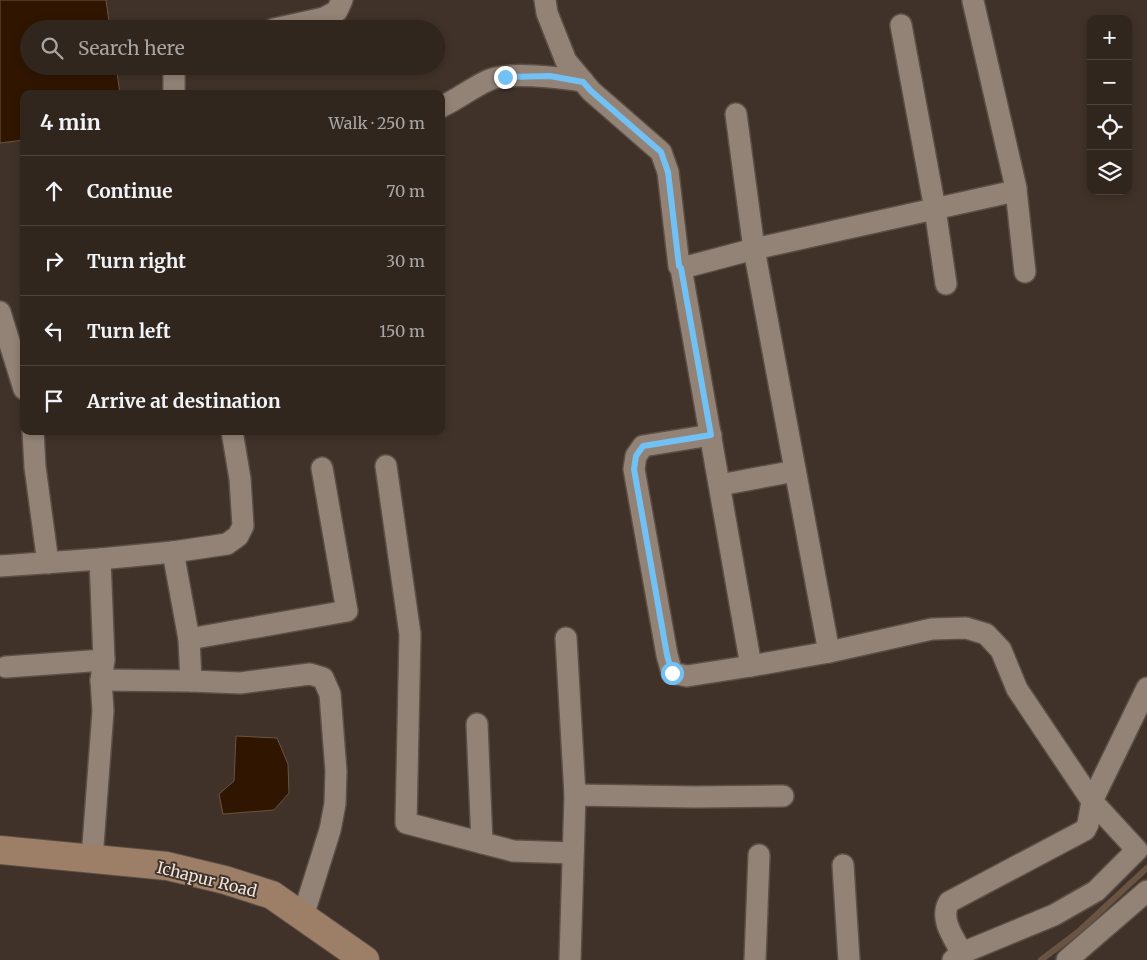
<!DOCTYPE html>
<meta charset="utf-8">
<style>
:root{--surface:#30261e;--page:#3c322b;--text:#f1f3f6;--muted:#a8a5a4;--line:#4b433c}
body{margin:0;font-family:Merriweather,serif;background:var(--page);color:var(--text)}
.controls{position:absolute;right:15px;top:15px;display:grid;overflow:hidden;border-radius:10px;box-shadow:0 2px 8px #0003}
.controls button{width:45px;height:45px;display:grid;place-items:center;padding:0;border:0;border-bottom:1px solid var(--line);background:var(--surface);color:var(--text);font:25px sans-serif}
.stop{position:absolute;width:15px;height:15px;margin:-11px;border:4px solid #71c1f5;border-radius:50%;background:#fff}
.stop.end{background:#71c1f5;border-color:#fff;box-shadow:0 1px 5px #0008}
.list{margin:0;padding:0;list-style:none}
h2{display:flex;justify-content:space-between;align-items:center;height:65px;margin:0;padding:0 20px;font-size:21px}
h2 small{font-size:16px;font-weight:400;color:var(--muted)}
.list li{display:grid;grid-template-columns:32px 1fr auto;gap:15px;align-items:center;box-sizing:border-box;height:70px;padding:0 20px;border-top:1px solid var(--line)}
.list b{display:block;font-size:19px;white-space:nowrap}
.list em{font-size:16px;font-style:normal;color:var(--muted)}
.icon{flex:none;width:28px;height:28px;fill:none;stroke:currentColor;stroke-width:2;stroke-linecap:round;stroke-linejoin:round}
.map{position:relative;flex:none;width:1147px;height:960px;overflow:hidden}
.search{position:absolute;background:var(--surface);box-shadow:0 2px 8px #0003;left:20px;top:20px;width:425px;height:55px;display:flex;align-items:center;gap:12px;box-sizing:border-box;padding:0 18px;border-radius:28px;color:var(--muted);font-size:19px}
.panel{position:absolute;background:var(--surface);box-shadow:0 2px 8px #0003;left:20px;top:90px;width:425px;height:345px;border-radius:10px}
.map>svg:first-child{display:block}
.water{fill:#301600;stroke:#695443}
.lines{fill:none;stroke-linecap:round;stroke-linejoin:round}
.stream{stroke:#695443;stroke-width:6}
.street-casing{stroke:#5b4f46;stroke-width:24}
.secondary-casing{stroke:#5b4f46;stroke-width:30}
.street{stroke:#938377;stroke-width:21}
.secondary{stroke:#9d7f68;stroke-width:28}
.route{stroke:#71c1f5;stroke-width:6}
.labels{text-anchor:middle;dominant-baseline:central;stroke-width:4;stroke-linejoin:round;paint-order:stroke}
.street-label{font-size:16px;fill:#eee5de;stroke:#403228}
</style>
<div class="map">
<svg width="1147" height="960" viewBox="0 0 1147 960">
<rect width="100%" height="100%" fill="#403228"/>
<!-- water -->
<g class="water">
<polygon points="0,0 106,0 110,29 29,29 29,66 116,66 120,94 24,94 24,140 0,143"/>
<polygon points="236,736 277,738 288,764 289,793 274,810 223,814 219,794 234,781"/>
</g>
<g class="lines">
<!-- stream -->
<polyline class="stream" points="1041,960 1078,932 1147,868"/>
<defs>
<g id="street">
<polyline points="545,0 547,13 566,61 591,91 661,152 668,172 679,266 682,268 754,249 1015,191 1016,188 973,1"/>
<polyline points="901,25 935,209 946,284"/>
<polyline points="274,29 324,18 337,11 342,0"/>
<polyline points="174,66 174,94"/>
<path d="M441,107C458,99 473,87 489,80C509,71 561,78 583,81"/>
<polyline points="736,114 754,249 829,652"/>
<polyline points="1016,190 1025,272"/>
<polyline points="681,268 751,666"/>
<polyline points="0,312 24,389"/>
<polyline points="33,431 35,467 48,563"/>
<polyline points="232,431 240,479 243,526 238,536 227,544 173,552 189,639 347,611 322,468"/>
<path d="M711,435L643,446L636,456L634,469L667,655L672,673L687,676L751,666L829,652L932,629L966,628L986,634L1001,650L1017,689L1092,801L1088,824L1085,830L949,902C939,919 954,938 962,953"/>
<polyline points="386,466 410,634 406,823 513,851 573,853"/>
<polyline points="720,485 795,471"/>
<polyline points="0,566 100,559 173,552"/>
<polyline points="566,638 575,795 570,960"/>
<polyline points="6,667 104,660"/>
<polyline points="101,680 191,681 189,639"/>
<polyline points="191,681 240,683 310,674 323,678 330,694 336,771 335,804 330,830 303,916"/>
<polyline points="477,724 482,843"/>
<polyline points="575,795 695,797 783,796"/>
<polyline points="92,859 103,711 101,680 104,660 100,559"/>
<polyline points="843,865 849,960"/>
<polyline points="755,960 759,855"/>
<polyline points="953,960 962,953 1054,915 1096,891 1137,850 1092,801 1147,688"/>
<polyline points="1067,960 1147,891"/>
</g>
<polyline id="secondary" points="0,850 167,866 225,880 272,895 365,960"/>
</defs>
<!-- street casing -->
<use href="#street" class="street-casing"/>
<!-- secondary casing -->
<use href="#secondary" class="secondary-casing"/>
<!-- street -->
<use href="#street" class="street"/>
<!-- secondary -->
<use href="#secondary" class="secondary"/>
</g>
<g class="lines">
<!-- route -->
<polyline class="route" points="505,77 550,76 583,82 591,91 661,152 668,172 679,266 681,268 711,435 643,446 636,456 634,469 667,655 672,673"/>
</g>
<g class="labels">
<!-- street labels -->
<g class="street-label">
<text transform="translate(207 879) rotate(14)">Ichapur Road</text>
</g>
</g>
</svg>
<div class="controls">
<button>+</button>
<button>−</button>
<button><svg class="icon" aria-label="locate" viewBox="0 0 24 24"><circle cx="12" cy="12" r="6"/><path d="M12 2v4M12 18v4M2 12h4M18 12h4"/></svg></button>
<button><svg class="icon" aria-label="layers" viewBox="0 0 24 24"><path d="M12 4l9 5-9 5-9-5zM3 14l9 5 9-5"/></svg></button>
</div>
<div class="stop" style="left:672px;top:673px"></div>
<div class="stop end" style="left:505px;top:77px"></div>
<div class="search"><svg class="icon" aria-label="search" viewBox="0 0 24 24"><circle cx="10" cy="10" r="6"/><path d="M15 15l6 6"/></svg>Search here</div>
<section class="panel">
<h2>4 min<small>Walk · 250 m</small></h2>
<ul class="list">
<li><svg class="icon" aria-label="ahead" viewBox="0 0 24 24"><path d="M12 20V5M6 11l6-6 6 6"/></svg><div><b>Continue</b></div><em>70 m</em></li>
<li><svg class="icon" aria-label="right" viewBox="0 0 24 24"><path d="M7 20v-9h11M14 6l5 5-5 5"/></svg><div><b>Turn right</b></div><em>30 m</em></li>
<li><svg class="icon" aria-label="left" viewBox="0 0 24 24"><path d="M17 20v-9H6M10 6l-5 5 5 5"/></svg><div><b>Turn left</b></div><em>150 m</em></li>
<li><svg class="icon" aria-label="arrive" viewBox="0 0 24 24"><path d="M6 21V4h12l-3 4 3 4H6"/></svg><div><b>Arrive at destination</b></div></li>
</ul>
</section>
</div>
